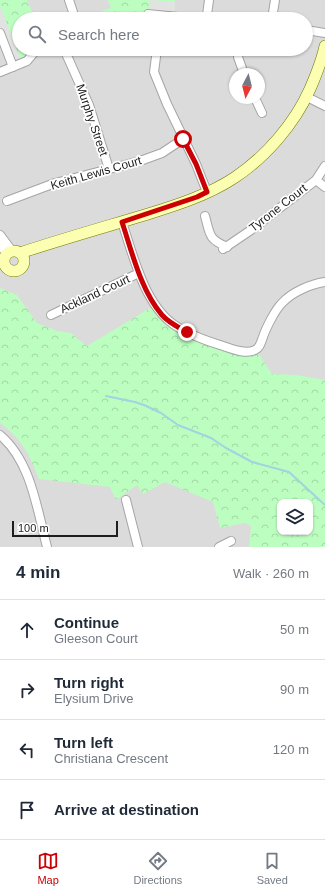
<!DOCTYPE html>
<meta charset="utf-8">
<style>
:root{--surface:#fff;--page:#f2f2f3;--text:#1f2937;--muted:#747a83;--line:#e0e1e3;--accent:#cb0005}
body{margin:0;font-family:Helvetica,sans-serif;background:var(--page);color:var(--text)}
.controls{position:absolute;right:12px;bottom:12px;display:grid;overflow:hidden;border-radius:8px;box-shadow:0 1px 3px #0004}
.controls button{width:36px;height:36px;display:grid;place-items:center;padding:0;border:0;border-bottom:1px solid var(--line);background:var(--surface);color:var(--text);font:20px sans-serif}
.compass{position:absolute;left:229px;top:68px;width:36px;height:36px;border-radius:50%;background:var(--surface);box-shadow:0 1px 3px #0004;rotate:187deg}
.scale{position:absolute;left:12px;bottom:10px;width:106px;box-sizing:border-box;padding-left:4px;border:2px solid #1e1e1e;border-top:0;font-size:11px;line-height:14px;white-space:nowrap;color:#1e1e1e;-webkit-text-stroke:3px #fff;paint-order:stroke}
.stop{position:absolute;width:12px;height:12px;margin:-9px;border:3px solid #cb0005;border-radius:50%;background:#fff}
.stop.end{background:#cb0005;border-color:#fff;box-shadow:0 1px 4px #0008}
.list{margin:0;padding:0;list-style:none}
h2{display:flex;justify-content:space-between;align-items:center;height:52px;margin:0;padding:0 16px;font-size:17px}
h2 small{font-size:13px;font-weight:400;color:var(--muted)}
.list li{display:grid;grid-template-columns:26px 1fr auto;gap:12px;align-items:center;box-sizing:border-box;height:60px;padding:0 16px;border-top:1px solid var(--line)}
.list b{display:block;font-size:15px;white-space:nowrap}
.list p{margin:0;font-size:13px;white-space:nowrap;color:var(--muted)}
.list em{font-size:13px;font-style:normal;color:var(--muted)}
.icon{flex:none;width:22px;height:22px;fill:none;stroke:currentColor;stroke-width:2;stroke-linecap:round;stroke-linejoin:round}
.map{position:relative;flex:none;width:325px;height:547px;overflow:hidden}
.search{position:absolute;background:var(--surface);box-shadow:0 1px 3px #0004;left:12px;right:12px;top:12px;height:44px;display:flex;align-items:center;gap:10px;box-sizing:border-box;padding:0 14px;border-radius:22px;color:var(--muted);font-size:15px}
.sheet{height:292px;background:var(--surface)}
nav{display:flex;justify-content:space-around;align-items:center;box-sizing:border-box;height:56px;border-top:1px solid var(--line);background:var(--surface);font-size:11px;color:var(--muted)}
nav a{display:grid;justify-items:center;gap:2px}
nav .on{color:var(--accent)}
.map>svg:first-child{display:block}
.residential{fill:#dcdbdb;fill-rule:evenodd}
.park{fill:url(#park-crowns);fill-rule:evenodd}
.parking{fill:#e2e2e2}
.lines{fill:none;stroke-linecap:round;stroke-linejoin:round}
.stream{stroke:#a0d4e1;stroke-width:2}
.street-casing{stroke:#a5a5a5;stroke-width:10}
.secondary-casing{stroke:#6f7900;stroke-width:12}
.street{stroke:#fff;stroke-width:8}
.secondary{stroke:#fcfeb2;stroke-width:11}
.route{stroke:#cb0005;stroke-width:5}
.labels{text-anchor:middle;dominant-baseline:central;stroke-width:3.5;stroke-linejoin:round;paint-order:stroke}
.street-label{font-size:12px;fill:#1e1e1e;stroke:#fff}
</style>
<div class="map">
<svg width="325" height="547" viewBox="0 0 325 547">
<defs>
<pattern id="park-crowns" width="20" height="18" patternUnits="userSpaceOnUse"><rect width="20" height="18" fill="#bcfdc0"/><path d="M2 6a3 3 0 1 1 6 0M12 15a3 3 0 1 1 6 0" fill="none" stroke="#a1d8a5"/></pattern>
</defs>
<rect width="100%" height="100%" fill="#f0ebe3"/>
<!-- residential -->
<path class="residential" d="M0,0H325V547H0ZM19,19H306V49H19ZM235,74H259V98H235ZM280,502H310V532H280Z"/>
<!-- park -->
<g class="park">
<polygon points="0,0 27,0 35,19 19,19 19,49 37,49 13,67 0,33"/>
<polygon points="108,0 175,0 174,17 161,19 127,17 122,19 106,19 102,11 111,8"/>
<path d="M0,288L17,295L37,323L57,331L71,333L87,346L155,305L173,325L227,347L256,350L272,374L297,375L325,380V547H249L251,526L245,523L220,528L213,502L165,482L143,494L137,485L116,500L110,487L39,479C29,454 22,439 0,423ZM280,502H310V532H280Z"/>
</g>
<!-- parking -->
<g class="parking">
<polygon points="150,0 175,2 174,17 148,14"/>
<polygon points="0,6 22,63 13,67 0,33"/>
</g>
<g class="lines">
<!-- stream -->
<polyline class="stream" points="106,396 135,402 144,405 161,413 178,425 211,438 226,448 252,462 289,472 325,505"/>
<defs>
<g id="street">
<polyline points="69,0 73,12 74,19"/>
<polyline points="148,14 198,19"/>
<polyline points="98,19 104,17"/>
<polyline points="206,19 207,15 209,0"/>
<polyline points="272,19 275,0"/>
<polyline points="306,30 325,33"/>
<polyline points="0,33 13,67"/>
<polyline points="64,49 89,105 109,169"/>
<polyline points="157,49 154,72 167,104 196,164 207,192"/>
<polyline points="239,49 238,57 244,74"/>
<polyline points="0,72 27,61 37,49"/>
<polyline points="307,97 325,106"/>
<polyline points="255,98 262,113"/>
<polyline points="316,180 325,187"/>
<polyline points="7,201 55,183 140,161 162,153 183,139"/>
<path d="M205,216C210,234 208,239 227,247"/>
<path d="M122,222C133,255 144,303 173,324C187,334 204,340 220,345C230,348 245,355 255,350C260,348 261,342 263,337C266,328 275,310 282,303C292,292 311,284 325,282"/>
<polyline points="0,235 12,251"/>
<polyline points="0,244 7,255"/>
<polyline points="223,249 251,230 316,180 325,166"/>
<polyline points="51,315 139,273"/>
<path d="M0,435C31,461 37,509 47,547"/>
<polyline points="126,500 138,547"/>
<polyline points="219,547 231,541"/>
</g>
<g id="secondary">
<circle cx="14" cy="261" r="10"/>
<path d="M20,253C62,239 105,227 148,214C177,205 208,195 234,178C266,157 295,123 310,89C316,75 322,61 325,46"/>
</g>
</defs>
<!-- street casing -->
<use href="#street" class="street-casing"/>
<!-- secondary casing -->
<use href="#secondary" class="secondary-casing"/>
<!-- street -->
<use href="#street" class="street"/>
<!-- secondary -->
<use href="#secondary" class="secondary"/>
</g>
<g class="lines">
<!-- route -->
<path class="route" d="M183,139L196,164L207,192L197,197L122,222C132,252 141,291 162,315C169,323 178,327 187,332"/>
</g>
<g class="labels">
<!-- street labels -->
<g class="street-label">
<text transform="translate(92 120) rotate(71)">Murphy Street</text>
<text transform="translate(96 173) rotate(-16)">Keith Lewis Court</text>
<text transform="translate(278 208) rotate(-38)">Tyrone Court</text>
<text transform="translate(95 294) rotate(-25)">Ackland Court</text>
</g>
</g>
</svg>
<div class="controls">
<button><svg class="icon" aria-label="layers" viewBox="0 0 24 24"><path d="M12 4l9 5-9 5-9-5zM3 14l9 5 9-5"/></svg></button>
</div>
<svg class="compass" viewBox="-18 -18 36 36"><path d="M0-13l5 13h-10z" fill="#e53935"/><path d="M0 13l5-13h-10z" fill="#747a83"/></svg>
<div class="scale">100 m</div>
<div class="stop" style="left:183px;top:139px"></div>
<div class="stop end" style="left:187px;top:332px"></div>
<div class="search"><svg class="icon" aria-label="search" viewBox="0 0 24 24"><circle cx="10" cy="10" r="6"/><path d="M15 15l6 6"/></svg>Search here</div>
</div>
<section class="sheet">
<h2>4 min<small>Walk · 260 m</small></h2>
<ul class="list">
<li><svg class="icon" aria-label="ahead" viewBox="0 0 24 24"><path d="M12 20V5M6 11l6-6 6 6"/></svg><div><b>Continue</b><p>Gleeson Court</p></div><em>50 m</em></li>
<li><svg class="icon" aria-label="right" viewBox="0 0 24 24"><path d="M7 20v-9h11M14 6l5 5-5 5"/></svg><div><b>Turn right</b><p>Elysium Drive</p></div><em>90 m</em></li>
<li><svg class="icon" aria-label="left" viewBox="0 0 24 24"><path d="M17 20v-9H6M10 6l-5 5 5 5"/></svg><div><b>Turn left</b><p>Christiana Crescent</p></div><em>120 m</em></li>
<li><svg class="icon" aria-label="arrive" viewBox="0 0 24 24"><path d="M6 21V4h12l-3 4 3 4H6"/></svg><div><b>Arrive at destination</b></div></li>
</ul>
</section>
<nav>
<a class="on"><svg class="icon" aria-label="map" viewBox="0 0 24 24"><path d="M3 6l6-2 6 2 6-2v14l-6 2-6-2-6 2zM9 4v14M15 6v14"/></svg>Map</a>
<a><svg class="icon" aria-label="directions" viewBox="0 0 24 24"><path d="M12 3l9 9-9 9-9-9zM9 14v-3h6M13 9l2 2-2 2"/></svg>Directions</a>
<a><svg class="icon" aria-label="saved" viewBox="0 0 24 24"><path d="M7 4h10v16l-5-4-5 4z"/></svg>Saved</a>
</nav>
